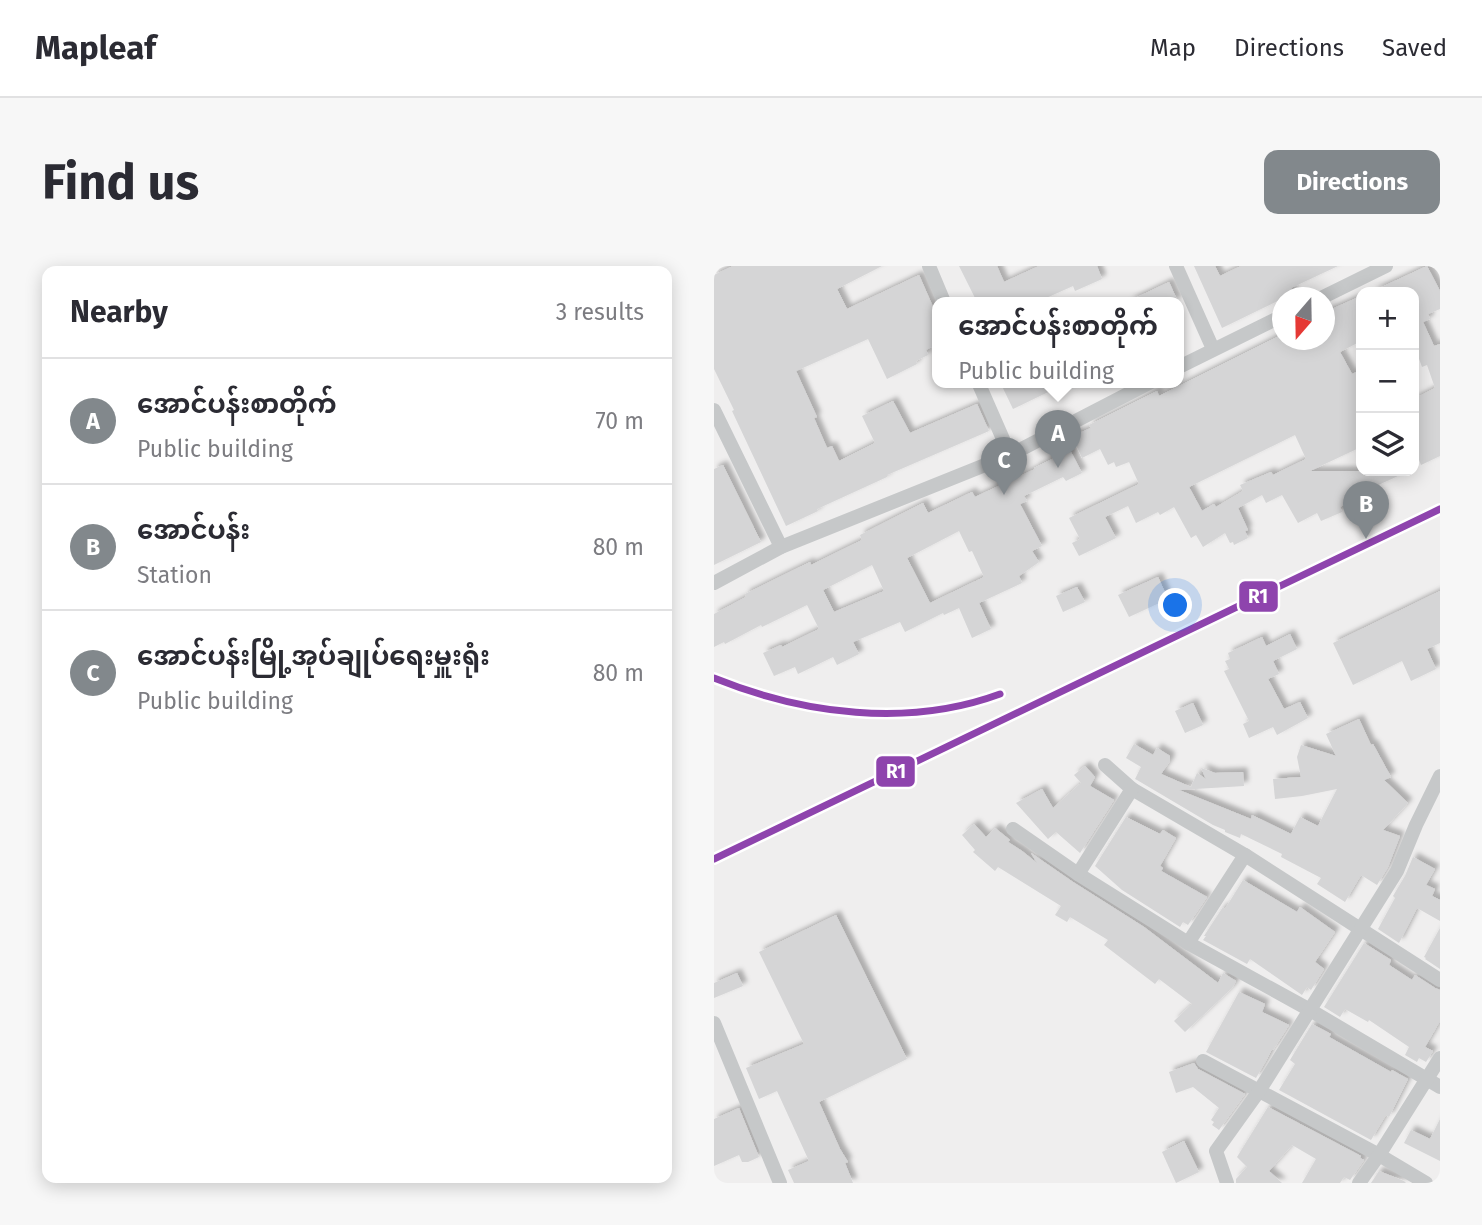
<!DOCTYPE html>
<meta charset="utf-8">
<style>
:root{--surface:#fff;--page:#f7f7f7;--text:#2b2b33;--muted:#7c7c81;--line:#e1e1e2;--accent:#82888c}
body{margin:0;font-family:"Fira Sans","Noto Sans Myanmar",sans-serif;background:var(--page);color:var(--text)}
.controls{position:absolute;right:21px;top:21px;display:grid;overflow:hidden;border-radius:14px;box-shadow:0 4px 18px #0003}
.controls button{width:63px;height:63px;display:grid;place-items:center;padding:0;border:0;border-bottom:2px solid var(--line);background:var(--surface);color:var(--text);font:35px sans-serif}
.compass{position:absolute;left:558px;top:21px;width:63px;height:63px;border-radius:50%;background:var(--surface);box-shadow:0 4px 18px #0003;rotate:200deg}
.you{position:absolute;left:462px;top:340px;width:24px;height:24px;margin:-18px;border:5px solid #fff;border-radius:50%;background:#1a73e8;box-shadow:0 0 0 10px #1a73e833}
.badge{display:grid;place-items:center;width:46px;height:46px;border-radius:50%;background:var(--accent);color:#fff;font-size:23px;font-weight:700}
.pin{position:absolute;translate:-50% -58px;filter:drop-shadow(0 2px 4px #0008)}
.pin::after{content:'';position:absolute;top:37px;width:24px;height:21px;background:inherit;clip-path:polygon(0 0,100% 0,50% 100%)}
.popup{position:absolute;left:218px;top:31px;width:252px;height:91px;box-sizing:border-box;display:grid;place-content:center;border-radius:14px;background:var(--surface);filter:drop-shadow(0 2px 5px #0005);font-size:23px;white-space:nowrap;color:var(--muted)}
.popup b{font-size:26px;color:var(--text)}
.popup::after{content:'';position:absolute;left:50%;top:100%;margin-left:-14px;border:14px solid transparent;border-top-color:var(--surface)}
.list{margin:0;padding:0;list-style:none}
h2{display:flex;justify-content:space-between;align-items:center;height:91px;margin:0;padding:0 28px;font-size:30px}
h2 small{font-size:23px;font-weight:400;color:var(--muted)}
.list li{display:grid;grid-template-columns:46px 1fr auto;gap:21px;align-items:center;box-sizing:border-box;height:126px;padding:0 28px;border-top:2px solid var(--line)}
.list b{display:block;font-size:26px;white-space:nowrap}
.list p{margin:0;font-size:23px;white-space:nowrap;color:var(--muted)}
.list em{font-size:23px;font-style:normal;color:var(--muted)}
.icon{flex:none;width:38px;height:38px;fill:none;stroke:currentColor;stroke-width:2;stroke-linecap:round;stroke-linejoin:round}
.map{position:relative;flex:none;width:726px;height:917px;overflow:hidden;border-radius:14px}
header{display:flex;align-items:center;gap:42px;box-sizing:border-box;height:98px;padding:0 35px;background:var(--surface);border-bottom:2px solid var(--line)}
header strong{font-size:33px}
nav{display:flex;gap:38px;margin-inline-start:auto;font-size:24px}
.intro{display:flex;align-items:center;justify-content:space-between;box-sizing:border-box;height:168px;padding:0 42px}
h1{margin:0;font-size:49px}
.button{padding:18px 32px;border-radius:14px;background:var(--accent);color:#fff;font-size:24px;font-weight:700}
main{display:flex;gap:42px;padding:0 42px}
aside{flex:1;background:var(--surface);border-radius:14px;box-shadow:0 4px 18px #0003}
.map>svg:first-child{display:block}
.building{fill:#d5d5d6;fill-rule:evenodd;filter:url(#shadow)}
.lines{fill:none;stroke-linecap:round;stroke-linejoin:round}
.minor{stroke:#c6c8c9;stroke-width:14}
.rail-1-casing{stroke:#fff;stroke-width:12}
.rail-1{stroke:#8e44ad;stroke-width:7}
.line-badge{stroke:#fff;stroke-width:2.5}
.badge-label{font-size:19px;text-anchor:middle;font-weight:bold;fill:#fff}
</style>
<header>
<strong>Mapleaf</strong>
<nav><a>Map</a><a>Directions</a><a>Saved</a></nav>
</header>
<div class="intro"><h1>Find us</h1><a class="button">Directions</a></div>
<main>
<aside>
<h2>Nearby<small>3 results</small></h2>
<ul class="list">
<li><span class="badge">A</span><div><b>အောင်ပန်းစာတိုက်</b><p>Public building</p></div><em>70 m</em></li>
<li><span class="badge">B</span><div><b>အောင်ပန်း</b><p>Station</p></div><em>80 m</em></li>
<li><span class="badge">C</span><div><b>အောင်ပန်းမြို့အုပ်ချုပ်ရေးမှူးရုံး</b><p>Public building</p></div><em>80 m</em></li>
</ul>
</aside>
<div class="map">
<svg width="726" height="917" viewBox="0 0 726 917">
<defs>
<filter id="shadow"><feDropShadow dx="4.5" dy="-4.5" stdDeviation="2" flood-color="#0004"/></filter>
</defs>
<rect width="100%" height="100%" fill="#efeeee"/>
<!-- building -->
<g class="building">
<polygon points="19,0 168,0 123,23 133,43 205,9 223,50 223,78 212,84 214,89 202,95 203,98 173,113 154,73 82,105 103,151 100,152 113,182 118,180 125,195 161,177 148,150 179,135 196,167 263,138 275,165 173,209 173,211 103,243 104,245 72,260 18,145 20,144 0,103 0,9"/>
<polygon points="245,0 283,0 290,16 325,0 383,0 388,13 361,25 359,20 323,36 263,36"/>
<polygon points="480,0 501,0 506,10 527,0 624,0 577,22 580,27 508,62"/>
<polygon points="713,0 726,25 726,43 714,48 716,53 709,56 720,80 726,78 726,190 707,199 700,181 700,133 721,122 713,99 708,101 700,79 700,26 657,26"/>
<polygon points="455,16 464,36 413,36"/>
<path d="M647,30V75L626,86L638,108L647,104V137L643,139L647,148V181L596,205H695L651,225L653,228L626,241L628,246L607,255L603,247L584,257L568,229L552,237L548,229L524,242L534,264L531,265L534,272L520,279L519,276L516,277L511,267L489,281L482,269L477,272L460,241L446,249L444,246L422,257L414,240L391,251L402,272L365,290L358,277L366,273L355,252L425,218L415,196L402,201L400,196L394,199L386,183L368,192L358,170L377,162L375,159L443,125L445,130L569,68V74H611V46ZM581,169L592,193L559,209L557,206L526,219L529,225L502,241L500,238L488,245L475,221Z"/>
<polygon points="286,116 355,116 299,143"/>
<path d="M356,184L368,207L352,215L349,211L310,230L313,235L306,238L328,280L318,285L325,296L305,310L308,317L265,337L277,363L258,372L245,342L230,349L229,347L191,366L186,356L139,376L145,388L123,399L119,391L84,408L81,401L60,410L49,387L67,379L68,381L105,363L93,339L48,361L47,359L11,378L10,376L0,381V348L32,331L31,328L96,296L97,299L148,274L146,269L209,237L214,247L258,226L261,231L321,203L320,202ZM245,265L255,286L258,285L270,311L216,337L193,292ZM158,299L170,325L120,346L109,324Z"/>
<polygon points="9,199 47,276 0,299 0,203"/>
<polygon points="444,311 454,333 415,351 404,329"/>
<polygon points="363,321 371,336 349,346 342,330"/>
<polygon points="726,325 726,377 713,383 722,403 697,415 688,395 639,419 619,377"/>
<polygon points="576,368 583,383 559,395 565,408 554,413 570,443 586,436 594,452 563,469 559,461 535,472 529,458 535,455 510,405 515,403 511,395 516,393 514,387 548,371 552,380"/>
<polygon points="479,437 489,459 471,467 461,445"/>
<polygon points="645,453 657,479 659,478 677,511 670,514 694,537 669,564 686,570 674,601 663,619 647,609 631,636 603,618 607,612 567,591 568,588 527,568 526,572 511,566 511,564 499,559 423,514 421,513 427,501 412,492 420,478 439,489 443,482 456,490 456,495 447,508 477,521 483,507 492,513 487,502 501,507 529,506 530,520 465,524 537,553 538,549 577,568 586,551 604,560 623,523 588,530 561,533 559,513 587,511 583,491 587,479 622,490 612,468"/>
<polygon points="371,500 381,511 376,520 400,534 366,587 342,566 334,573 302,537 328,523 339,542 367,517 360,509"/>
<polygon points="412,551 446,568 449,564 462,572 446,600 449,602 447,605 493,631 474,659 469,656 466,661 408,624 381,600"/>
<polygon points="260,558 272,571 281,562 296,574 294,576 308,585 323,597 317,587 359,616 430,661 504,717 509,707 522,715 518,722 471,766 460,755 478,738 445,713 441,718 390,679 394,674 356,651 353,656 341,649 347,640 284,601 281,605 259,586 261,584 248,569"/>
<polygon points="699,591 721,603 712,619 721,623 718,630 726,634 726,655 703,642 685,677 664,663 681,632 679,630 691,610"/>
<polygon points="529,614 583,646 586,641 621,666 601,696 610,703 597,724 593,721 588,729 536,693 533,698 489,674 492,670 490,670 509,641 511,643"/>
<polygon points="122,649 193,793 105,836 126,883 134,896 131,897 139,917 80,917 74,904 95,895 63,825 45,833 32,802 90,778 45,686"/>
<polygon points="726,662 726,703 711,693 712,692 710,691"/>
<polygon points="650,677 677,694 675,699 698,714 701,709 721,722 726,724 726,755 711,781 719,785 712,796 705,792 703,796 691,789 695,781 655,754 654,756 631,743 626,751 610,741"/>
<polygon points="23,707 29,720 0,732 0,717"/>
<polygon points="525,726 551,738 548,746 575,759 559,784 558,783 553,793 542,812 492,786"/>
<polygon points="598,758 617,768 615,771 677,806 678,804 694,813 675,851 672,849 657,874 565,824 581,798 576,794"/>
<polygon points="480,797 484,803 531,828 505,864 498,859 500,856 497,854 505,842 479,821 462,827 455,806"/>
<polygon points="554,841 647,890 646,892 650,894 636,914 630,911 626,917 588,917 602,893 578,879 555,905 568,917 522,917 522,913 533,901 523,891"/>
<polygon points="25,842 45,891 34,896 28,896 25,889 0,900 0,853"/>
<polygon points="726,853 726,895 690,877 697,864 716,873"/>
<polygon points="470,875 485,906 462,917 448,886"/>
<polygon points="665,905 690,915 692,917 657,917"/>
</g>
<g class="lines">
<!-- minor -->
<g class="minor">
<polyline points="215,0 230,36"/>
<polyline points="462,0 499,83"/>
<polyline points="607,32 672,0"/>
<polyline points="465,101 568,50"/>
<polyline points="264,116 296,189"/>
<polyline points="0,144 67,281"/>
<polyline points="0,317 67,281 296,189 437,116"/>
<polyline points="391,499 418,523 531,589 726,714"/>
<polyline points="299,563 364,608 474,677 596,744 726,821"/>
<polyline points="364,608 418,523"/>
<polyline points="474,677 531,589"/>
<polyline points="0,757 66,917"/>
<polyline points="489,795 665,889 712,917"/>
<polyline points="513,917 502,885 545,825 683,605 702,559 726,510"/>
<polyline points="645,917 665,889 726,792"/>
</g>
<defs>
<g id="rail-1">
<path d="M0,412C89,448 194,462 286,428"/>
<polyline points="0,593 726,243"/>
</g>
</defs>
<!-- rail-1 casing -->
<use href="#rail-1" class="rail-1-casing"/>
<!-- rail-1 -->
<use href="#rail-1" class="rail-1"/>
</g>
<g class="line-badge">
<rect x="524" y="314" width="41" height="33" rx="7" fill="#8e44ad"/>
<rect x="161" y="489" width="41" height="33" rx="7" fill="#8e44ad"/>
</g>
<g class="badge-label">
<text x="544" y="337">R1</text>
<text x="182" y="512">R1</text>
</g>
</svg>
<div class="controls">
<button>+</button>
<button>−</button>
<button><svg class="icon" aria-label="layers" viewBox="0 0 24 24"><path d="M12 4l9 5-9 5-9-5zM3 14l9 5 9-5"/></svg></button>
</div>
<svg class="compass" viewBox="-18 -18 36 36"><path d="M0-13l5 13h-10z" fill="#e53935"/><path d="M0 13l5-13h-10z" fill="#7c7c81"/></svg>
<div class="you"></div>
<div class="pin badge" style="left:344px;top:202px">A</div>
<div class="popup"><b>အောင်ပန်းစာတိုက်</b>Public building</div>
<div class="pin badge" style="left:652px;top:273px">B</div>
<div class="pin badge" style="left:290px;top:229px">C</div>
</div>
</main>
